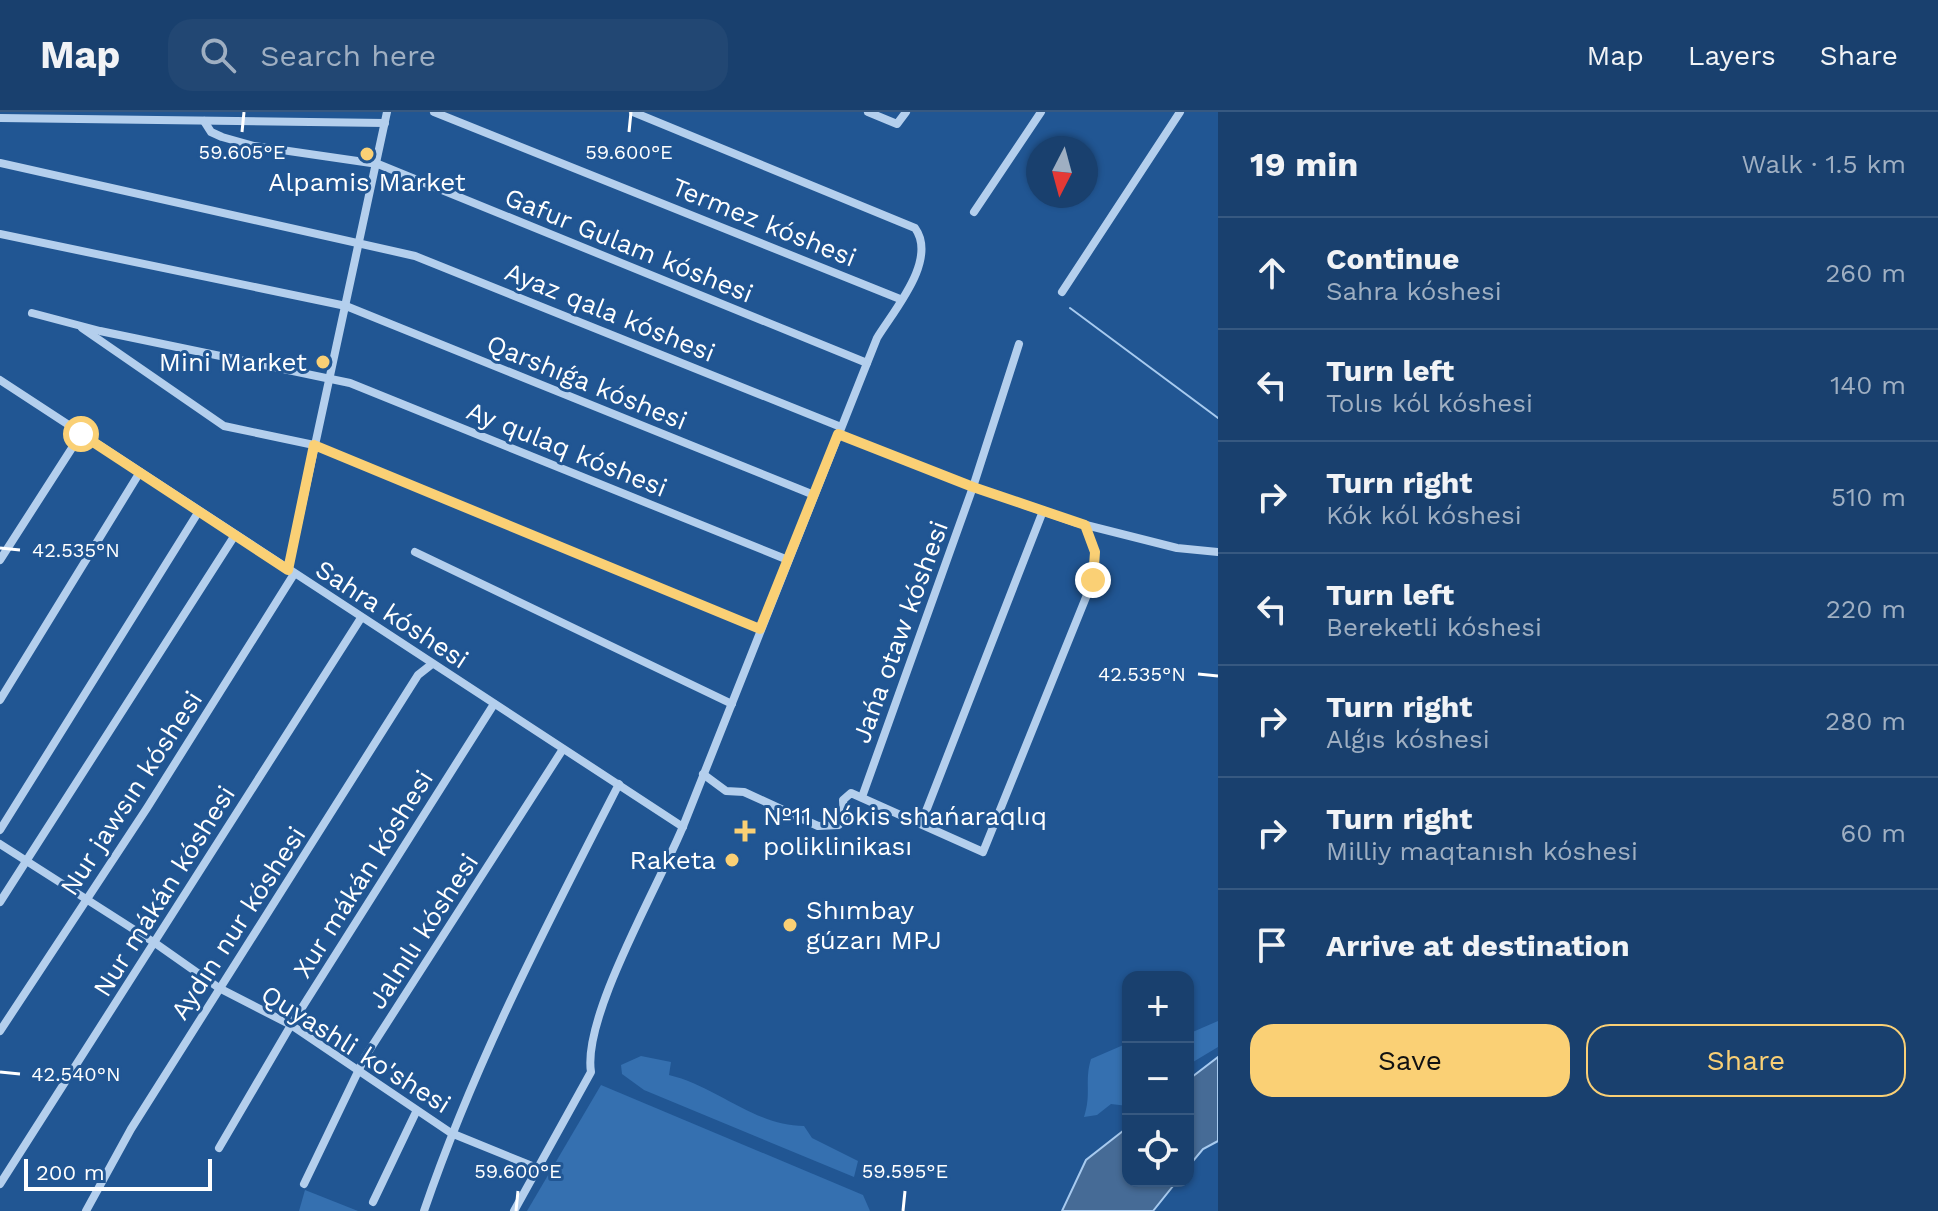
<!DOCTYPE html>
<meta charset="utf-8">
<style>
:root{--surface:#19406e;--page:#224773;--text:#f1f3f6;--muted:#9fafc2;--line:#375981;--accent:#fad075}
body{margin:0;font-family:"Work Sans",sans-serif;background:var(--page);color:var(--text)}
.controls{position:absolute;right:24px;bottom:24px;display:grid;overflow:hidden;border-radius:16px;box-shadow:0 2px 6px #0004}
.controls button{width:72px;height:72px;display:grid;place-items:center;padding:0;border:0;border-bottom:2px solid var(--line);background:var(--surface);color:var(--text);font:40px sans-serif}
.compass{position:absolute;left:1026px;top:24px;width:72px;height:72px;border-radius:50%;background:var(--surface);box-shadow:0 2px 6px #0004;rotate:186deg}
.scale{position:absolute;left:24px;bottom:20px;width:188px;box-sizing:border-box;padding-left:8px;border:4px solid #fff;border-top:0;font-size:22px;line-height:28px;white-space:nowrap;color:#fff;-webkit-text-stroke:6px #215693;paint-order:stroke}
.stop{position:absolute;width:24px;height:24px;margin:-18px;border:6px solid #fad075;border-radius:50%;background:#fff}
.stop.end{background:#fad075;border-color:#fff;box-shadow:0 2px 8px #0008}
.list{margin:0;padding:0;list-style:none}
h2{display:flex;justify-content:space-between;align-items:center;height:104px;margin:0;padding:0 32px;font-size:34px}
h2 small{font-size:26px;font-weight:400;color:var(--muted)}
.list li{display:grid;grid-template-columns:52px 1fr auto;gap:24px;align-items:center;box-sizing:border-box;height:112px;padding:0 32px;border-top:2px solid var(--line)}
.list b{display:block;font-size:30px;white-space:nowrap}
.list p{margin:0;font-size:26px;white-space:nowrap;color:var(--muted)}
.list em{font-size:26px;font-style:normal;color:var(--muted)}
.actions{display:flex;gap:16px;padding:24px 32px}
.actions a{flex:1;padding:18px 0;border:2px solid var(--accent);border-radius:24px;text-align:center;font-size:28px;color:var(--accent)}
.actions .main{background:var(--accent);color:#111}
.icon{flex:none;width:44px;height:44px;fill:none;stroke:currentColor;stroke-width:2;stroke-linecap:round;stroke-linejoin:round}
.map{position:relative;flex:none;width:1218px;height:1099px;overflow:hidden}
header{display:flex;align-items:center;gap:48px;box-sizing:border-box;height:112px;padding:0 40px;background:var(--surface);border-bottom:2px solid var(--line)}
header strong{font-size:38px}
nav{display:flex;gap:44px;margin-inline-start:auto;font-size:28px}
.search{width:560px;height:72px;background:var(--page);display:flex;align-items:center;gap:20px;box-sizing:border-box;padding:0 28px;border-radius:24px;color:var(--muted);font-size:30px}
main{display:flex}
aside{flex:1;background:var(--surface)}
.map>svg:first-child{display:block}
.green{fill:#3570b0}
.water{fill:#466b96;stroke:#a7caef;stroke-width:2}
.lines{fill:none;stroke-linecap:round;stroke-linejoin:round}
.stream{stroke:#a7caef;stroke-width:2}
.minor{stroke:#b4cfed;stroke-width:8}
.route{stroke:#fad075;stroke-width:10}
.ticks{fill:none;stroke:#fff;stroke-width:3}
.poi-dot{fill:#fad075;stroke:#215693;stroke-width:3}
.labels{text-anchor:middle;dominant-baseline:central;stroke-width:6;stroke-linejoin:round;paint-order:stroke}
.poi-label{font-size:26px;fill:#fff;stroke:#215693;text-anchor:end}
.street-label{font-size:26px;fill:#fff;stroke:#215693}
.ticks-label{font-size:20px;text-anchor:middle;fill:#fff;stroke:#215693;stroke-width:6;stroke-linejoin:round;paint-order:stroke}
</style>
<header>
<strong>Map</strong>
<div class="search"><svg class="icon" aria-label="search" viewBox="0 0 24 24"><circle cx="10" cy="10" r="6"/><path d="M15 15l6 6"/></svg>Search here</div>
<nav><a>Map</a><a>Layers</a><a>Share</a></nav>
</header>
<main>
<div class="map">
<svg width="1218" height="1099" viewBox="0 0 1218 1099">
<rect width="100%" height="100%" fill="#215693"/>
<!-- green -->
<g class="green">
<polygon points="1218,909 1218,935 1188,953 1188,922"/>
<path d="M1128,931V994L1111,992L1097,1003L1084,1005C1092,981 1084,970 1091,947Z"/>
<path d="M641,944L671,950L669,963C716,974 755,1014 804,1014L812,1026L858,1049L854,1065L644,978L622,962L621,953Z"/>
<polygon points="601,973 863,1083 870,1099 527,1099"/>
<polygon points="305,1078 358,1099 299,1099"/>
</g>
<!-- water -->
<g class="water">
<polygon points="1218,945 1218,1029 1203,1037 1188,1055 1188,968"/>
<polygon points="1128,1015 1128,1069 1177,1069 1153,1099 1062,1099 1086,1048"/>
</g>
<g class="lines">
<!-- stream -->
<polyline class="stream" points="1070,196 1218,306"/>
<!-- minor -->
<g class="minor">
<polyline points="434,0 900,187"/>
<polyline points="868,0 897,12 906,0"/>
<polyline points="0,6 385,11"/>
<polyline points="204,9 211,20 222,25 254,34 378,52 867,251"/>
<polyline points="0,51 415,144 841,315"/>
<polyline points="974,100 1041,0"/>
<polyline points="0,122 346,194 814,383"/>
<polyline points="1062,180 1180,0"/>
<polyline points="32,201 100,219 350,271 788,448"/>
<polyline points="82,216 224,314 314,333 760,517"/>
<polyline points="0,268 683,715"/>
<polyline points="838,322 973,375 1074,410 1177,436 1218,440"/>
<polyline points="415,440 732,592"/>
<polyline points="0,448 81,322"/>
<polyline points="288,458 387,0"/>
<polyline points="0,588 140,360"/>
<polyline points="703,662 726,679 744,680 818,714 839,713 844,705 843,688 851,681 983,740 1093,468 1095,440 1085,413"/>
<polyline points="862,685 973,375 1019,232"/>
<polyline points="921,712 1043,399"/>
<polyline points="0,718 199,399"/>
<polyline points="0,732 155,831 219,876 291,913 451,1021 537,1056"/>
<polyline points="0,790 235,423"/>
<polyline points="0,919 147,696 294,462"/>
<polyline points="219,1036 291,913 494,592"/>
<polyline points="0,1072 361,506"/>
<polyline points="304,1072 365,945 563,637"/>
<polyline points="373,1090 416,1000"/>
<polyline points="86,1099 131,1017 418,563 432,552"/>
<path d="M424,1099C475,950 547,812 619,672"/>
<path d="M514,1099L591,960C582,904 661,770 684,712C748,550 812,388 877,226C894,198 938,148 915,116L633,0"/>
</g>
</g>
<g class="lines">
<!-- route -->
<polyline class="route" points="81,322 288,458 314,333 760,517 838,322 973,375 1085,413 1095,440 1093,468"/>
</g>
<!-- ticks -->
<path class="ticks" d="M242,20L244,0M629,20L631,0M0,436L20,438M1198,562L1218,564M0,960L20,962M516,1099L518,1079M903,1099L905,1079"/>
<!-- markers -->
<g class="poi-dot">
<circle cx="367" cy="42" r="8"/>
<circle cx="323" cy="250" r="8"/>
<path d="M741 707h8v8h8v8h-8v8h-8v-8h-8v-8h8z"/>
<circle cx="732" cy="748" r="8"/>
<circle cx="790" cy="813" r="8"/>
</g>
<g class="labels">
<!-- poi labels -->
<g class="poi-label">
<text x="367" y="70" text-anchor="middle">Alpamis Market</text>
<text x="307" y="250">Mini Market</text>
<text x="763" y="704" text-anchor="start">№11 Nókis shańaraqlıq<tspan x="763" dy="30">poliklinikası</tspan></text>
<text x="716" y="748">Raketa</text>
<text x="806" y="798" text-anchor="start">Shımbay<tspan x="806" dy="30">gúzarı MPJ</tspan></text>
</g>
<!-- street labels -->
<g class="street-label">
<text transform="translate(764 110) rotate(22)">Termez kóshesi</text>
<text transform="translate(629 133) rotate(22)">Gafur Gulam kóshesi</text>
<text transform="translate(610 200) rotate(22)">Ayaz qala kóshesi</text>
<text transform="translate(587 270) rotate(22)">Qarshıǵa kóshesi</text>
<text transform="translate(567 337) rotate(22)">Ay qulaq kóshesi</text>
<text transform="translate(392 502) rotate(33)">Sahra kóshesi</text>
<text transform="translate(900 520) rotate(-70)">Jańa otaw kóshesi</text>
<text transform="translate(131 681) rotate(-57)">Nur jawsın kóshesi</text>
<text transform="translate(363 762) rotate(-58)">Xur mákán kóshesi</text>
<text transform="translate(164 779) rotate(-58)">Nur mákán kóshesi</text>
<text transform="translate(238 811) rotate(-57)">Aydın nur kóshesi</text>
<text transform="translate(423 819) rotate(-57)">Jalnılı kóshesi</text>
<text transform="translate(356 937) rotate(32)">Quyashli ko'shesi</text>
</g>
</g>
<g class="ticks-label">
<text x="242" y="47">59.605°E</text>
<text x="629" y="47">59.600°E</text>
<text x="76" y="445">42.535°N</text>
<text x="1142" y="569">42.535°N</text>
<text x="76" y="969">42.540°N</text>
<text x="518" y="1066">59.600°E</text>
<text x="905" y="1066">59.595°E</text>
</g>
</svg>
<div class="controls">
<button>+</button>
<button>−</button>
<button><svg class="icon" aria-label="locate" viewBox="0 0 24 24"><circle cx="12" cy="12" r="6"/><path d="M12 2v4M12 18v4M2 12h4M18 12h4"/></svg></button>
</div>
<svg class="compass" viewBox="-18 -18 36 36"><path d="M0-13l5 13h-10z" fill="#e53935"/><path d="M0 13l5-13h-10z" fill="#9fafc2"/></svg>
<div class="scale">200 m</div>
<div class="stop" style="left:81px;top:322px"></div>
<div class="stop end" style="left:1093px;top:468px"></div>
</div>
<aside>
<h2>19 min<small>Walk · 1.5 km</small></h2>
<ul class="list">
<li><svg class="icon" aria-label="ahead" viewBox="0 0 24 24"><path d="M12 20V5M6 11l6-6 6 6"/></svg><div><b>Continue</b><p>Sahra kóshesi</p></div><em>260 m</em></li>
<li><svg class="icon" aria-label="left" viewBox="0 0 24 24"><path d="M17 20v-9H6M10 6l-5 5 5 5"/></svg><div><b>Turn left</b><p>Tolıs kól kóshesi</p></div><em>140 m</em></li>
<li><svg class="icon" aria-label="right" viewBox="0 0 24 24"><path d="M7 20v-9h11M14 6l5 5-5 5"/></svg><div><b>Turn right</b><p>Kók kól kóshesi</p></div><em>510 m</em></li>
<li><svg class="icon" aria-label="left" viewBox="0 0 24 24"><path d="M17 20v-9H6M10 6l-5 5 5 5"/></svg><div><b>Turn left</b><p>Bereketli kóshesi</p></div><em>220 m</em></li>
<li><svg class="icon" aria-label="right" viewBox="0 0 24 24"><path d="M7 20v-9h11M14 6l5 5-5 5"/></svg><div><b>Turn right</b><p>Alǵıs kóshesi</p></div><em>280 m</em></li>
<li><svg class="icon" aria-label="right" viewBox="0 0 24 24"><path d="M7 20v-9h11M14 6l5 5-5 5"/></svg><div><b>Turn right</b><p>Milliy maqtanısh kóshesi</p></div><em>60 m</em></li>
<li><svg class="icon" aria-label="arrive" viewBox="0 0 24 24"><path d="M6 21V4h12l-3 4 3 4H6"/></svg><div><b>Arrive at destination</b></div></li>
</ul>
<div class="actions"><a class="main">Save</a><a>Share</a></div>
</aside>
</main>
